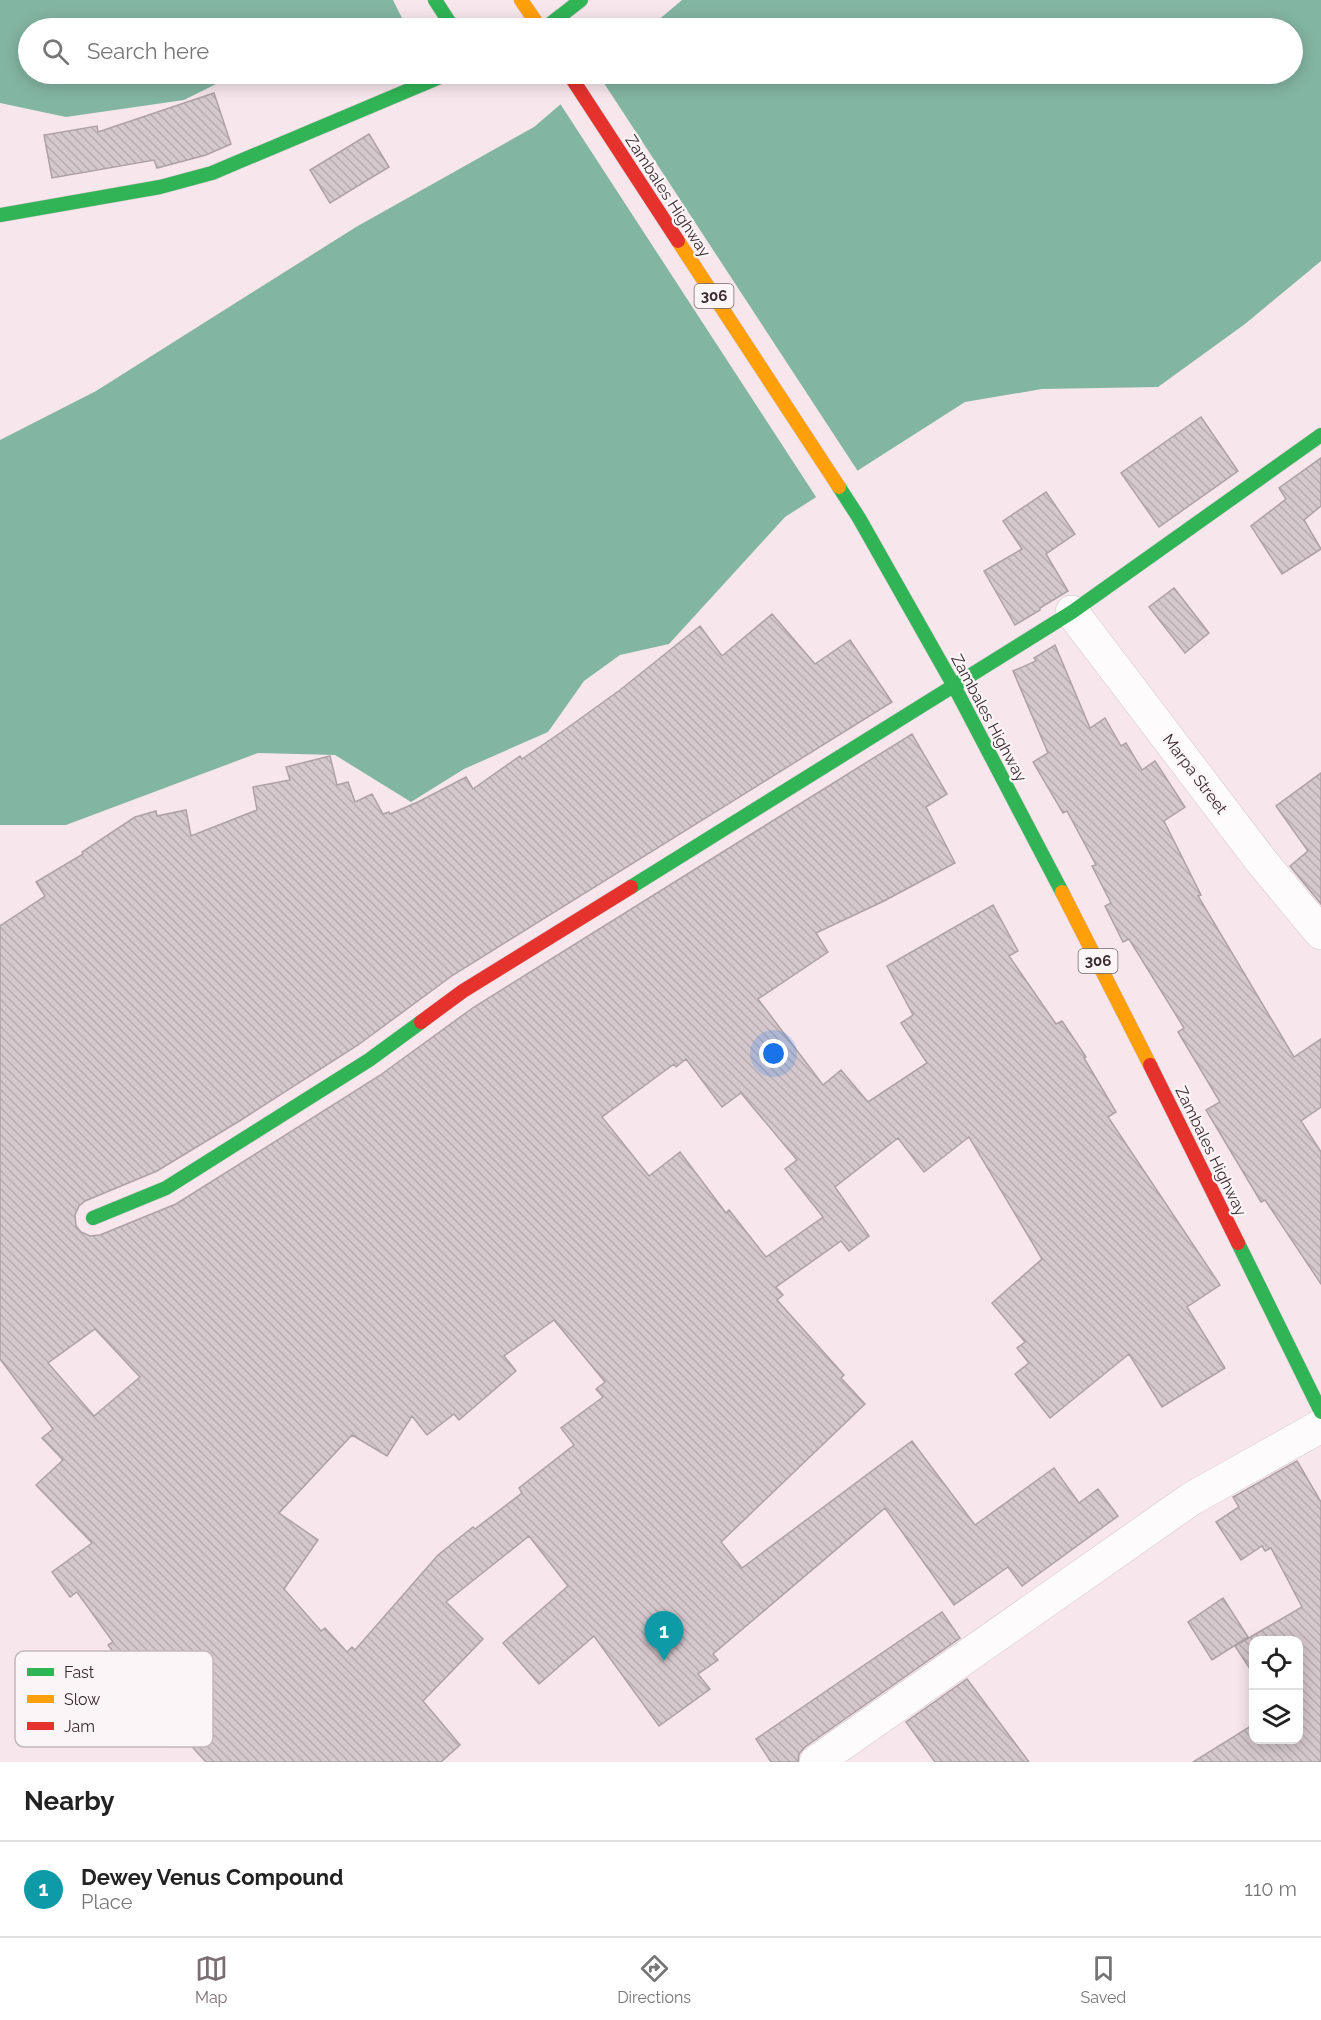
<!DOCTYPE html>
<style>
:root{--surface:#fff;--page:#f6f6f6;--text:#222;--muted:#767676;--line:#e0e0e0;--accent:#7c6d72}
body{margin:0;font-family:Raleway,sans-serif;background:var(--page);color:var(--text)}
.controls{position:absolute;right:18px;bottom:18px;display:grid;overflow:hidden;border-radius:12px;box-shadow:0 3px 15px #0003}
.controls button{width:54px;height:54px;display:grid;place-items:center;padding:0;border:0;border-bottom:2px solid var(--line);background:var(--surface);color:var(--text);font:30px sans-serif}
.you{position:absolute;left:774px;top:1054px;width:21px;height:21px;margin:-15px;border:4px solid #fff;border-radius:50%;background:#1a73e8;box-shadow:0 0 0 9px #1a73e833}
.badge{display:grid;place-items:center;width:39px;height:39px;border-radius:50%;background:var(--accent);color:#fff;font-size:20px;font-weight:700}
.pin{position:absolute;translate:-50% -50px;filter:drop-shadow(0 2px 3px #0008)}
.pin::after{content:'';position:absolute;top:32px;width:21px;height:18px;background:inherit;clip-path:polygon(0 0,100% 0,50% 100%)}
.list{margin:0;padding:0;list-style:none}
h2{display:flex;justify-content:space-between;align-items:center;height:78px;margin:0;padding:0 24px;font-size:26px}
h2 small{font-size:20px;font-weight:400;color:var(--muted)}
.list li{display:grid;grid-template-columns:39px 1fr auto;gap:18px;align-items:center;box-sizing:border-box;height:96px;padding:0 24px;border-top:2px solid var(--line)}
.list b{display:block;font-size:22px;white-space:nowrap}
.list p{margin:0;font-size:20px;white-space:nowrap;color:var(--muted)}
.list em{font-size:20px;font-style:normal;color:var(--muted)}
.icon{flex:none;width:33px;height:33px;fill:none;stroke:currentColor;stroke-width:2;stroke-linecap:round;stroke-linejoin:round}
.map{position:relative;flex:none;width:1321px;height:1762px;overflow:hidden}
.search{position:absolute;background:var(--surface);box-shadow:0 3px 15px #0003;left:18px;right:18px;top:18px;height:66px;display:flex;align-items:center;gap:15px;box-sizing:border-box;padding:0 21px;border-radius:33px;color:var(--muted);font-size:22px}
.sheet{height:174px;background:var(--surface)}
nav{display:flex;justify-content:space-around;align-items:center;box-sizing:border-box;height:84px;border-top:2px solid var(--line);background:var(--surface);font-size:16px;color:var(--muted)}
nav a{display:grid;justify-items:center;gap:3px}
nav .on{color:var(--accent)}
.map>svg:first-child{display:block}
.water{fill:#83b5a3}
.pier{fill:#f7e7ed}
.building{fill:url(#building-back-hatch);stroke:#ada1a6;stroke-width:1.5;fill-rule:evenodd}
.lines{fill:none;stroke-linecap:round;stroke-linejoin:round}
.street-casing{stroke:#d2c5ca;stroke-width:34}
.fast-casing{stroke:#d2c5ca;stroke-width:15}
.slow-casing{stroke:#d2c5ca;stroke-width:15}
.jam-casing{stroke:#d2c5ca;stroke-width:15}
.street{stroke:#fefbfc;stroke-width:33}
.fast{stroke:#30b455;stroke-width:14}
.slow{stroke:#ff9f0a;stroke-width:14}
.jam{stroke:#e5322d;stroke-width:14}
.labels{text-anchor:middle;dominant-baseline:central;stroke-width:4.5;stroke-linejoin:round;paint-order:stroke}
.shield{fill:#fcf5f7;stroke:#74686c;stroke-width:1.5}
.shield-label{font-size:15px;font-weight:bold;fill:#392b30}
.street-label{font-size:16px;fill:#392b30;stroke:#fcf5f7}
.key{fill:#fcf5f7;stroke:#c2b8bb;stroke-width:1.5}
.key-label{font-size:16px;fill:#392b30}
</style>
<div class="map">
<svg width="1321" height="1762" viewBox="0 0 1321 1762">
<defs>
<pattern id="building-back-hatch" width="6" height="6" patternUnits="userSpaceOnUse" patternTransform="scale(1.5)"><rect width="6" height="6" fill="#d5c8cd"/><path d="M-1 5l2 2M0 0l6 6M5-1l2 2" fill="none" stroke="#b8acb0"/></pattern>
</defs>
<rect width="100%" height="100%" fill="#f7e7ed"/>
<!-- water -->
<g class="water">
<polygon points="0,0 393,0 407,28 28,28 28,74 236,74 184,100 66,117 0,103"/>
<polygon points="682,0 1321,0 1321,261 1245,324 1158,387 1042,389 965,402 785,517 669,644 620,655 584,681 548,732 464,769 411,802 335,755 258,753 66,825 0,825 0,440 96,391 356,227 534,127 596,74 1292,74 1292,28 649,28"/>
</g>
<!-- pier -->
<polygon class="pier" points="592,74 598,74 859,473 818,500 559,102"/>
<!-- building -->
<g class="building">
<polygon points="214,93 231,144 206,155 157,168 154,160 52,178 44,135 97,126 98,132"/>
<polygon points="369,134 389,167 330,203 310,170"/>
<polygon points="1201,417 1238,471 1159,527 1121,473"/>
<polygon points="1321,458 1321,506 1304,520 1321,549 1282,574 1251,526 1286,499 1279,488"/>
<polygon points="1046,492 1075,534 1046,554 1068,591 1040,608 1040,610 1015,625 984,571 1022,549 1003,521"/>
<polygon points="1174,588 1209,633 1185,653 1149,607"/>
<path d="M772,614L815,664L850,640L892,702L453,975L358,1045L241,1120L157,1171L85,1201L79,1206L75,1215L76,1226L81,1232L90,1236L100,1235L176,1204L379,1076L474,1007L912,734L947,794L926,807L955,863L884,901L816,933L828,952L758,999L823,1085L841,1070L868,1102L927,1063L901,1023L913,1015L887,966L993,905L1018,951L1009,956L1056,1024L1062,1021L1086,1057L1084,1058L1116,1112L1108,1117L1220,1285L1187,1307L1225,1368L1162,1407L1129,1354L1050,1418L1015,1374L1029,1363L1017,1348L1025,1342L992,1303L1042,1259L969,1137L924,1172L898,1138L835,1187L869,1236L849,1251L841,1241L776,1287L783,1295L777,1300L844,1375L841,1378L865,1404L721,1542L742,1568L912,1441L975,1525L1054,1468L1079,1503L1098,1489L1118,1516L1022,1586L1008,1567L954,1605L885,1508L713,1654L718,1660L698,1674L710,1689L659,1726L594,1636L539,1684L503,1643L568,1586L529,1536L446,1602L483,1639L423,1701L460,1745L441,1762H206L185,1739L176,1747L132,1693L139,1687L108,1645L113,1642L77,1592L70,1597L52,1572L92,1543L36,1485L63,1460L42,1438L53,1429L0,1359V926L45,896L36,882L83,854L82,852L135,817L156,811L157,816L186,810L191,836L257,810L253,787L290,780L286,767L330,756L337,785L348,782L355,802L372,794L383,814L389,812L390,814L418,802L466,777L473,789L520,756L522,759L563,731L620,690L700,626L722,656ZM686,1059L722,1107L741,1093L797,1160L785,1169L823,1217L766,1257L729,1210L726,1213L680,1152L649,1176L602,1117L674,1064L676,1067ZM554,1320L605,1382L596,1389L603,1397L561,1428L574,1445L519,1488L522,1493L475,1529L473,1527L438,1555L355,1650L352,1647L347,1652L325,1628L321,1631L284,1589L318,1540L279,1513L352,1435L387,1456L412,1416L427,1435L454,1414L459,1420L516,1371L504,1356ZM95,1329L140,1377L94,1416L48,1363Z"/>
<polygon points="1055,645 1090,728 1105,718 1121,746 1126,743 1142,770 1155,761 1185,807 1164,821 1201,895 1198,896 1294,1057 1321,1039 1321,1107 1301,1121 1321,1152 1321,1284 1265,1200 1261,1202 1206,1110 1220,1102 1178,1032 1184,1028 1129,939 1123,942 1105,906 1111,903 1092,866 1096,865 1067,811 1063,813 1033,762 1048,753 1013,671 1036,661 1034,658"/>
<polygon points="1321,773 1321,904 1290,866 1308,851 1276,806"/>
<polygon points="1297,1461 1321,1502 1321,1762 1193,1762 1254,1724 1254,1740 1299,1740 1299,1641 1254,1641 1254,1675 1235,1646 1302,1607 1271,1548 1265,1551 1262,1546 1241,1560 1216,1522 1239,1507 1233,1497"/>
<polygon points="1223,1598 1248,1637 1212,1660 1188,1622"/>
<polygon points="942,1612 960,1638 805,1747 799,1754 798,1762 771,1762 756,1739"/>
<polygon points="967,1679 1029,1762 935,1762 906,1722"/>
</g>
<g class="lines">
<defs>
<g id="street">
<polyline points="1072,612 1262,862 1321,933"/>
<polyline points="816,1762 1191,1499 1321,1426"/>
</g>
<g id="fast">
<polyline points="435,0 453,28"/>
<polyline points="545,28 581,0"/>
<polyline points="0,215 160,187 212,173 447,74"/>
<polyline points="839,487 859,518 954,686 1062,892"/>
<polyline points="631,887 1072,612 1321,435"/>
<polyline points="93,1218 166,1188 369,1060 421,1022"/>
<polyline points="1238,1243 1321,1412"/>
</g>
<g id="slow">
<polyline points="521,0 540,28"/>
<polyline points="678,241 839,487"/>
<polyline points="1062,892 1150,1065"/>
</g>
<g id="jam">
<polyline points="569,74 678,241"/>
<polyline points="421,1022 463,991 631,887"/>
<polyline points="1150,1065 1238,1243"/>
</g>
</defs>
<!-- street casing -->
<use href="#street" class="street-casing"/>
<!-- fast casing -->
<use href="#fast" class="fast-casing"/>
<!-- slow casing -->
<use href="#slow" class="slow-casing"/>
<!-- jam casing -->
<use href="#jam" class="jam-casing"/>
<!-- street -->
<use href="#street" class="street"/>
<!-- fast -->
<use href="#fast" class="fast"/>
<!-- slow -->
<use href="#slow" class="slow"/>
<!-- jam -->
<use href="#jam" class="jam"/>
</g>
<g class="labels">
<!-- shield labels -->
<g class="shield">
<rect x="694.5" y="284" width="39" height="24" rx="4.5"/>
<rect x="1078.5" y="949" width="39" height="24" rx="4.5"/>
</g>
<g class="shield-label">
<text x="714" y="296">306</text>
<text x="1098" y="961">306</text>
</g>
<!-- street labels -->
<g class="street-label">
<text transform="translate(668 196) rotate(57)">Zambales Highway</text>
<text transform="translate(989 718) rotate(62)">Zambales Highway</text>
<text transform="translate(1195 774) rotate(53)">Marpa Street</text>
<text transform="translate(1211 1151) rotate(64)">Zambales Highway</text>
</g>
</g>
<!-- legend -->
<rect x="15" y="1651" width="198" height="96" rx="9" class="key"/>
<rect x="27" y="1668" width="27" height="8" fill="#30b455"/>
<rect x="27" y="1695" width="27" height="8" fill="#ff9f0a"/>
<rect x="27" y="1722" width="27" height="8" fill="#e5322d"/>
<g class="key-label">
<text x="64" y="1678">Fast</text>
<text x="64" y="1705">Slow</text>
<text x="64" y="1732">Jam</text>
</g>
</svg>
<div class="controls">
<button><svg class="icon" aria-label="locate" viewBox="0 0 24 24"><circle cx="12" cy="12" r="6"/><path d="M12 2v4M12 18v4M2 12h4M18 12h4"/></svg></button>
<button><svg class="icon" aria-label="layers" viewBox="0 0 24 24"><path d="M12 4l9 5-9 5-9-5zM3 14l9 5 9-5"/></svg></button>
</div>
<div class="you"></div>
<div class="pin badge" style="left:664px;top:1661px;background:#0f9aa8">1</div>
<div class="search"><svg class="icon" aria-label="search" viewBox="0 0 24 24"><circle cx="10" cy="10" r="6"/><path d="M15 15l6 6"/></svg>Search here</div>
</div>
<section class="sheet">
<h2>Nearby<small></small></h2>
<ul class="list">
<li><span class="badge" style="background:#0f9aa8">1</span><div><b>Dewey Venus Compound</b><p>Place</p></div><em>110 m</em></li>
</ul>
</section>
<nav>
<a class="on"><svg class="icon" aria-label="map" viewBox="0 0 24 24"><path d="M3 6l6-2 6 2 6-2v14l-6 2-6-2-6 2zM9 4v14M15 6v14"/></svg>Map</a>
<a><svg class="icon" aria-label="directions" viewBox="0 0 24 24"><path d="M12 3l9 9-9 9-9-9zM9 14v-3h6M13 9l2 2-2 2"/></svg>Directions</a>
<a><svg class="icon" aria-label="saved" viewBox="0 0 24 24"><path d="M7 4h10v16l-5-4-5 4z"/></svg>Saved</a>
</nav>
